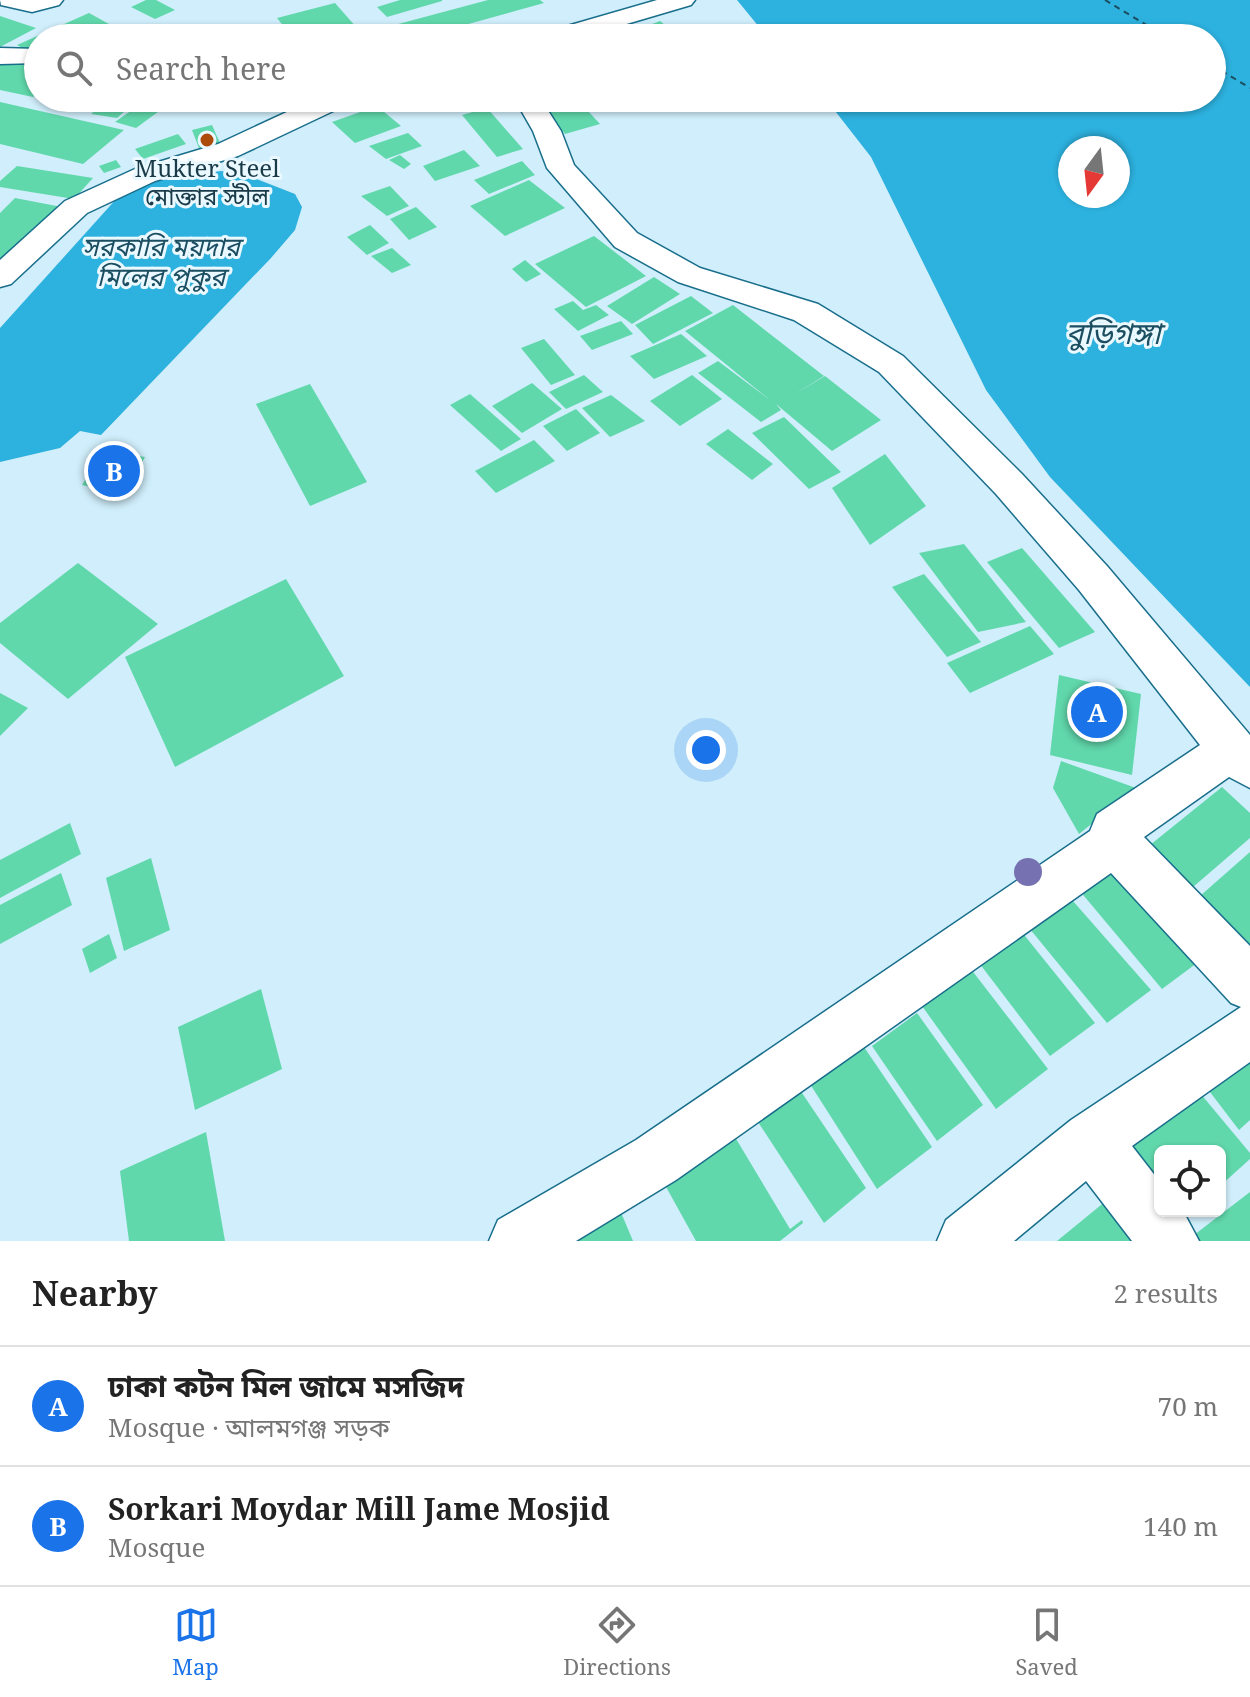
<!DOCTYPE html>
<meta charset="utf-8">
<style>
:root{--surface:#fff;--page:#f6f6f6;--text:#222;--muted:#767676;--line:#e0e0e0;--accent:#1a73e8}
body{margin:0;font-family:"Noto Serif","Noto Sans Bengali",serif;background:var(--page);color:var(--text)}
.controls{position:absolute;right:24px;bottom:24px;display:grid;overflow:hidden;border-radius:12px;box-shadow:0 2px 6px #0004}
.controls button{width:72px;height:72px;display:grid;place-items:center;padding:0;border:0;border-bottom:2px solid var(--line);background:var(--surface);color:var(--text);font:40px sans-serif}
.compass{position:absolute;left:1058px;top:136px;width:72px;height:72px;border-radius:50%;background:var(--surface);box-shadow:0 2px 6px #0004;rotate:195deg}
.you{position:absolute;left:706px;top:750px;width:28px;height:28px;margin:-20px;border:6px solid #fff;border-radius:50%;background:#1a73e8;box-shadow:0 0 0 12px #1a73e833}
.badge{display:grid;place-items:center;width:52px;height:52px;border-radius:50%;background:var(--accent);color:#fff;font-size:26px;font-weight:700}
.pin{position:absolute;translate:-50% -50%;border:4px solid #fff;box-shadow:0 2px 8px #0006}
.list{margin:0;padding:0;list-style:none}
h2{display:flex;justify-content:space-between;align-items:center;height:104px;margin:0;padding:0 32px;font-size:34px}
h2 small{font-size:26px;font-weight:400;color:var(--muted)}
.list li{display:grid;grid-template-columns:52px 1fr auto;gap:24px;align-items:center;box-sizing:border-box;height:120px;padding:0 32px;border-top:2px solid var(--line)}
.list b{display:block;font-size:30px;white-space:nowrap}
.list p{margin:0;font-size:26px;white-space:nowrap;color:var(--muted)}
.list em{font-size:26px;font-style:normal;color:var(--muted)}
.icon{flex:none;width:44px;height:44px;fill:none;stroke:currentColor;stroke-width:2;stroke-linecap:round;stroke-linejoin:round}
.map{position:relative;flex:none;width:1250px;height:1241px;overflow:hidden}
.search{position:absolute;background:var(--surface);box-shadow:0 2px 6px #0004;left:24px;right:24px;top:24px;height:88px;display:flex;align-items:center;gap:20px;box-sizing:border-box;padding:0 28px;border-radius:44px;color:var(--muted);font-size:30px}
.sheet{height:344px;background:var(--surface)}
nav{display:flex;justify-content:space-around;align-items:center;box-sizing:border-box;height:112px;border-top:2px solid var(--line);background:var(--surface);font-size:22px;color:var(--muted)}
nav a{display:grid;justify-items:center;gap:4px}
nav .on{color:var(--accent)}
.map>svg:first-child{display:block}
.water{fill:#2db1de;fill-rule:evenodd}
.lines{fill:none;stroke-linecap:round;stroke-linejoin:round}
.ferry{stroke:#1b4e61;stroke-width:2;stroke-dasharray:6 5;stroke-linecap:butt}
.building{fill:#61d8ac}
.minor-casing{stroke:#186e8b;stroke-width:3}
.minor{fill:#fff;fill-rule:evenodd}
.tree{fill:#7671b0}
.poi-dot{fill:#ad4b0a;stroke:#eaf8ff;stroke-width:3}
.labels{text-anchor:middle;dominant-baseline:central;stroke-width:6;stroke-linejoin:round;paint-order:stroke}
.far-poi-label{font-size:24px;fill:#193a47;stroke:#eaf8ff}
.far-water-label{font-size:26px;font-style:italic;fill:#1b4e61;stroke:#eaf8ff}
.water-label{font-size:30px;font-style:italic;fill:#1b4e61;stroke:#eaf8ff}
</style>
<div class="map">
<svg width="1250" height="1241" viewBox="0 0 1250 1241">
<rect width="100%" height="100%" fill="#d0eefb"/>
<!-- water -->
<g class="water">
<path d="M737,0H1250V687L1050,477L986,390L871,157L825,98H1212V38H768ZM1070,148H1118V196H1070Z"/>
<polygon points="221,171 249,176 295,194 302,207 295,230 271,258 101,435 80,431 60,448 0,462 0,328 118,197 158,180"/>
</g>
<g class="lines">
<!-- ferry -->
<g class="ferry">
<polyline points="1105,0 1168,38"/>
<polyline points="1212,65 1250,88"/>
</g>
</g>
<!-- building -->
<g class="building">
<polygon points="146,0 156,0 175,10 155,19 131,7"/>
<polygon points="400,0 442,0 442,1 387,17 377,7"/>
<polygon points="488,0 540,0 544,3 418,38 365,38 361,34"/>
<polygon points="335,3 357,28 320,38 293,38 277,18"/>
<polygon points="89,13 109,24 78,38 38,38 38,57 17,45"/>
<polygon points="0,16 36,28 0,47"/>
<polygon points="660,21 681,38 634,38 629,33"/>
<polygon points="0,58 38,66 38,94 33,97 0,90"/>
<polygon points="109,98 140,98 117,118 91,114"/>
<polygon points="149,98 173,101 136,128 115,122"/>
<polygon points="445,98 472,98 476,102 457,109"/>
<polygon points="532,98 576,98 600,124 565,134"/>
<polygon points="0,102 124,130 83,164 0,144"/>
<polygon points="377,106 401,126 355,143 332,122"/>
<polygon points="487,108 523,149 497,157 462,115"/>
<polygon points="212,125 223,150 202,156 192,130"/>
<polygon points="408,133 422,146 386,159 369,146"/>
<polygon points="178,134 186,144 143,159 135,149"/>
<polygon points="464,150 480,166 435,181 423,166"/>
<polygon points="400,155 411,164 404,169 389,160"/>
<polygon points="116,160 121,167 104,173 99,166"/>
<polygon points="522,161 535,175 489,194 474,180"/>
<polygon points="17,166 93,178 74,199 0,187 0,181"/>
<polygon points="529,180 565,208 505,236 470,206"/>
<polygon points="390,186 409,206 387,216 361,196"/>
<polygon points="15,198 67,208 0,276 0,213"/>
<polygon points="416,207 437,227 409,240 390,219"/>
<polygon points="370,225 389,243 367,255 347,237"/>
<polygon points="594,236 646,276 586,307 535,264"/>
<polygon points="392,248 411,265 392,273 371,256"/>
<polygon points="525,260 541,274 526,282 512,269"/>
<polygon points="654,277 680,294 632,324 607,306"/>
<polygon points="691,296 713,313 653,344 635,325"/>
<polygon points="573,301 583,310 596,305 609,315 578,331 554,309"/>
<polygon points="733,305 824,376 795,394 825,376 881,420 832,451 776,404 781,410 761,422 698,373 718,361 770,400 685,331"/>
<polygon points="621,321 633,334 592,350 580,336"/>
<polygon points="681,334 707,356 654,379 630,356"/>
<polygon points="544,339 575,375 551,385 521,348"/>
<polygon points="584,375 603,392 566,409 549,392"/>
<polygon points="692,375 722,399 680,426 650,401"/>
<polygon points="532,383 562,409 522,433 492,406"/>
<polygon points="310,384 367,482 310,506 256,404"/>
<polygon points="470,394 521,439 501,451 450,405"/>
<polygon points="611,395 645,421 610,437 582,408"/>
<polygon points="576,409 600,433 567,451 543,426"/>
<polygon points="784,417 841,472 809,489 752,433"/>
<polygon points="728,429 773,464 752,480 706,444"/>
<polygon points="534,440 555,461 496,493 475,471"/>
<polygon points="104,450 145,457 124,493 82,485"/>
<polygon points="885,454 926,506 870,545 832,488"/>
<polygon points="964,544 1026,622 978,632 919,553"/>
<polygon points="1022,548 1095,632 1059,648 987,562"/>
<polygon points="78,563 158,624 68,699 0,643 0,623"/>
<polygon points="924,574 981,642 947,657 892,587"/>
<polygon points="286,579 344,676 175,767 125,657"/>
<polygon points="1030,626 1054,654 970,693 947,663"/>
<polygon points="1059,675 1141,694 1132,775 1050,755"/>
<polygon points="0,693 28,708 0,736"/>
<polygon points="1061,761 1136,788 1079,834 1053,788"/>
<polygon points="1222,787 1250,813 1250,838 1193,887 1150,845"/>
<polygon points="70,823 81,854 0,898 0,860"/>
<polygon points="1250,852 1250,944 1200,896"/>
<polygon points="151,858 170,930 124,951 106,878"/>
<polygon points="1120,861 1205,957 1162,989 1079,890"/>
<polygon points="61,873 72,905 0,944 0,905"/>
<polygon points="1066,893 1151,990 1107,1023 1025,923"/>
<polygon points="1017,926 1095,1023 1050,1056 973,955"/>
<polygon points="109,934 117,958 90,973 82,949"/>
<polygon points="967,964 1048,1069 996,1109 917,999"/>
<polygon points="261,989 282,1069 195,1110 178,1027"/>
<polygon points="917,1013 983,1105 937,1141 872,1046"/>
<polygon points="1250,1040 1250,1120 1239,1130 1197,1075"/>
<polygon points="864,1047 932,1147 877,1189 810,1084"/>
<polygon points="1195,1087 1250,1153 1250,1159 1220,1186 1220,1151 1160,1151 1160,1196 1122,1147"/>
<polygon points="800,1090 866,1188 824,1223 758,1122"/>
<polygon points="729,1127 790,1229 802,1220 803,1223 780,1241 696,1241 660,1176"/>
<polygon points="206,1132 225,1241 129,1241 120,1171"/>
<polygon points="1250,1192 1250,1241 1198,1241 1194,1235"/>
<polygon points="1112,1196 1144,1241 1057,1241"/>
<polygon points="617,1203 633,1241 549,1241"/>
</g>
<g class="lines">
<defs>
<g id="minor">
<polygon points="0,0 63,0 59,5 32,12 1,5"/>
<polygon points="657,0 695,0 691,5 579,38 539,38 543,33"/>
<polygon points="0,48 38,49 38,63 0,64"/>
<polygon points="317,98 352,98 348,104 238,156 155,181 87,213 11,284 0,287 0,260 65,201 135,169 218,144"/>
<polygon points="514,98 540,98 561,131 574,165 637,233 700,268 818,304 903,356 1022,474 1107,566 1250,735 1250,788 1229,777 1144,837 1250,946 1250,1062 1132,1146 1160,1182 1160,1211 1183,1211 1199,1241 1132,1241 1086,1181 1014,1241 937,1241 946,1220 1071,1120 1241,1007 1231,1003 1111,873 676,1180 576,1241 489,1241 498,1220 636,1140 1090,831 1097,814 1200,745 1079,590 996,494 879,372 794,320 678,282 615,247 547,168 533,131"/>
</g>
</defs>
<!-- minor casing -->
<use href="#minor" class="minor-casing"/>
<!-- minor -->
<use href="#minor" class="minor"/>
</g>
<!-- trees -->
<circle class="tree" cx="1028" cy="872" r="14"/>
<!-- markers -->
<circle class="poi-dot" cx="207" cy="140" r="8"/>
<g class="labels">
<!-- far-poi labels -->
<g class="far-poi-label">
<text x="207" y="167">Mukter Steel<tspan x="207" dy="28">মোক্তার স্টীল</tspan></text>
</g>
<!-- far-water labels -->
<g class="far-water-label">
<text x="161" y="246">সরকারি ময়দার<tspan x="161" dy="30">মিলের পুকুর</tspan></text>
</g>
<!-- water labels -->
<g class="water-label">
<text x="1113" y="332">বুড়িগঙ্গা</text>
</g>
</g>
</svg>
<div class="controls">
<button><svg class="icon" aria-label="locate" viewBox="0 0 24 24"><circle cx="12" cy="12" r="6"/><path d="M12 2v4M12 18v4M2 12h4M18 12h4"/></svg></button>
</div>
<svg class="compass" viewBox="-18 -18 36 36"><path d="M0-13l5 13h-10z" fill="#e53935"/><path d="M0 13l5-13h-10z" fill="#767676"/></svg>
<div class="you"></div>
<div class="pin badge" style="left:1097px;top:712px">A</div>
<div class="pin badge" style="left:114px;top:471px">B</div>
<div class="search"><svg class="icon" aria-label="search" viewBox="0 0 24 24"><circle cx="10" cy="10" r="6"/><path d="M15 15l6 6"/></svg>Search here</div>
</div>
<section class="sheet">
<h2>Nearby<small>2 results</small></h2>
<ul class="list">
<li><span class="badge">A</span><div><b>ঢাকা কটন মিল জামে মসজিদ</b><p>Mosque · আলমগঞ্জ সড়ক</p></div><em>70 m</em></li>
<li><span class="badge">B</span><div><b>Sorkari Moydar Mill Jame Mosjid</b><p>Mosque</p></div><em>140 m</em></li>
</ul>
</section>
<nav>
<a class="on"><svg class="icon" aria-label="map" viewBox="0 0 24 24"><path d="M3 6l6-2 6 2 6-2v14l-6 2-6-2-6 2zM9 4v14M15 6v14"/></svg>Map</a>
<a><svg class="icon" aria-label="directions" viewBox="0 0 24 24"><path d="M12 3l9 9-9 9-9-9zM9 14v-3h6M13 9l2 2-2 2"/></svg>Directions</a>
<a><svg class="icon" aria-label="saved" viewBox="0 0 24 24"><path d="M7 4h10v16l-5-4-5 4z"/></svg>Saved</a>
</nav>
